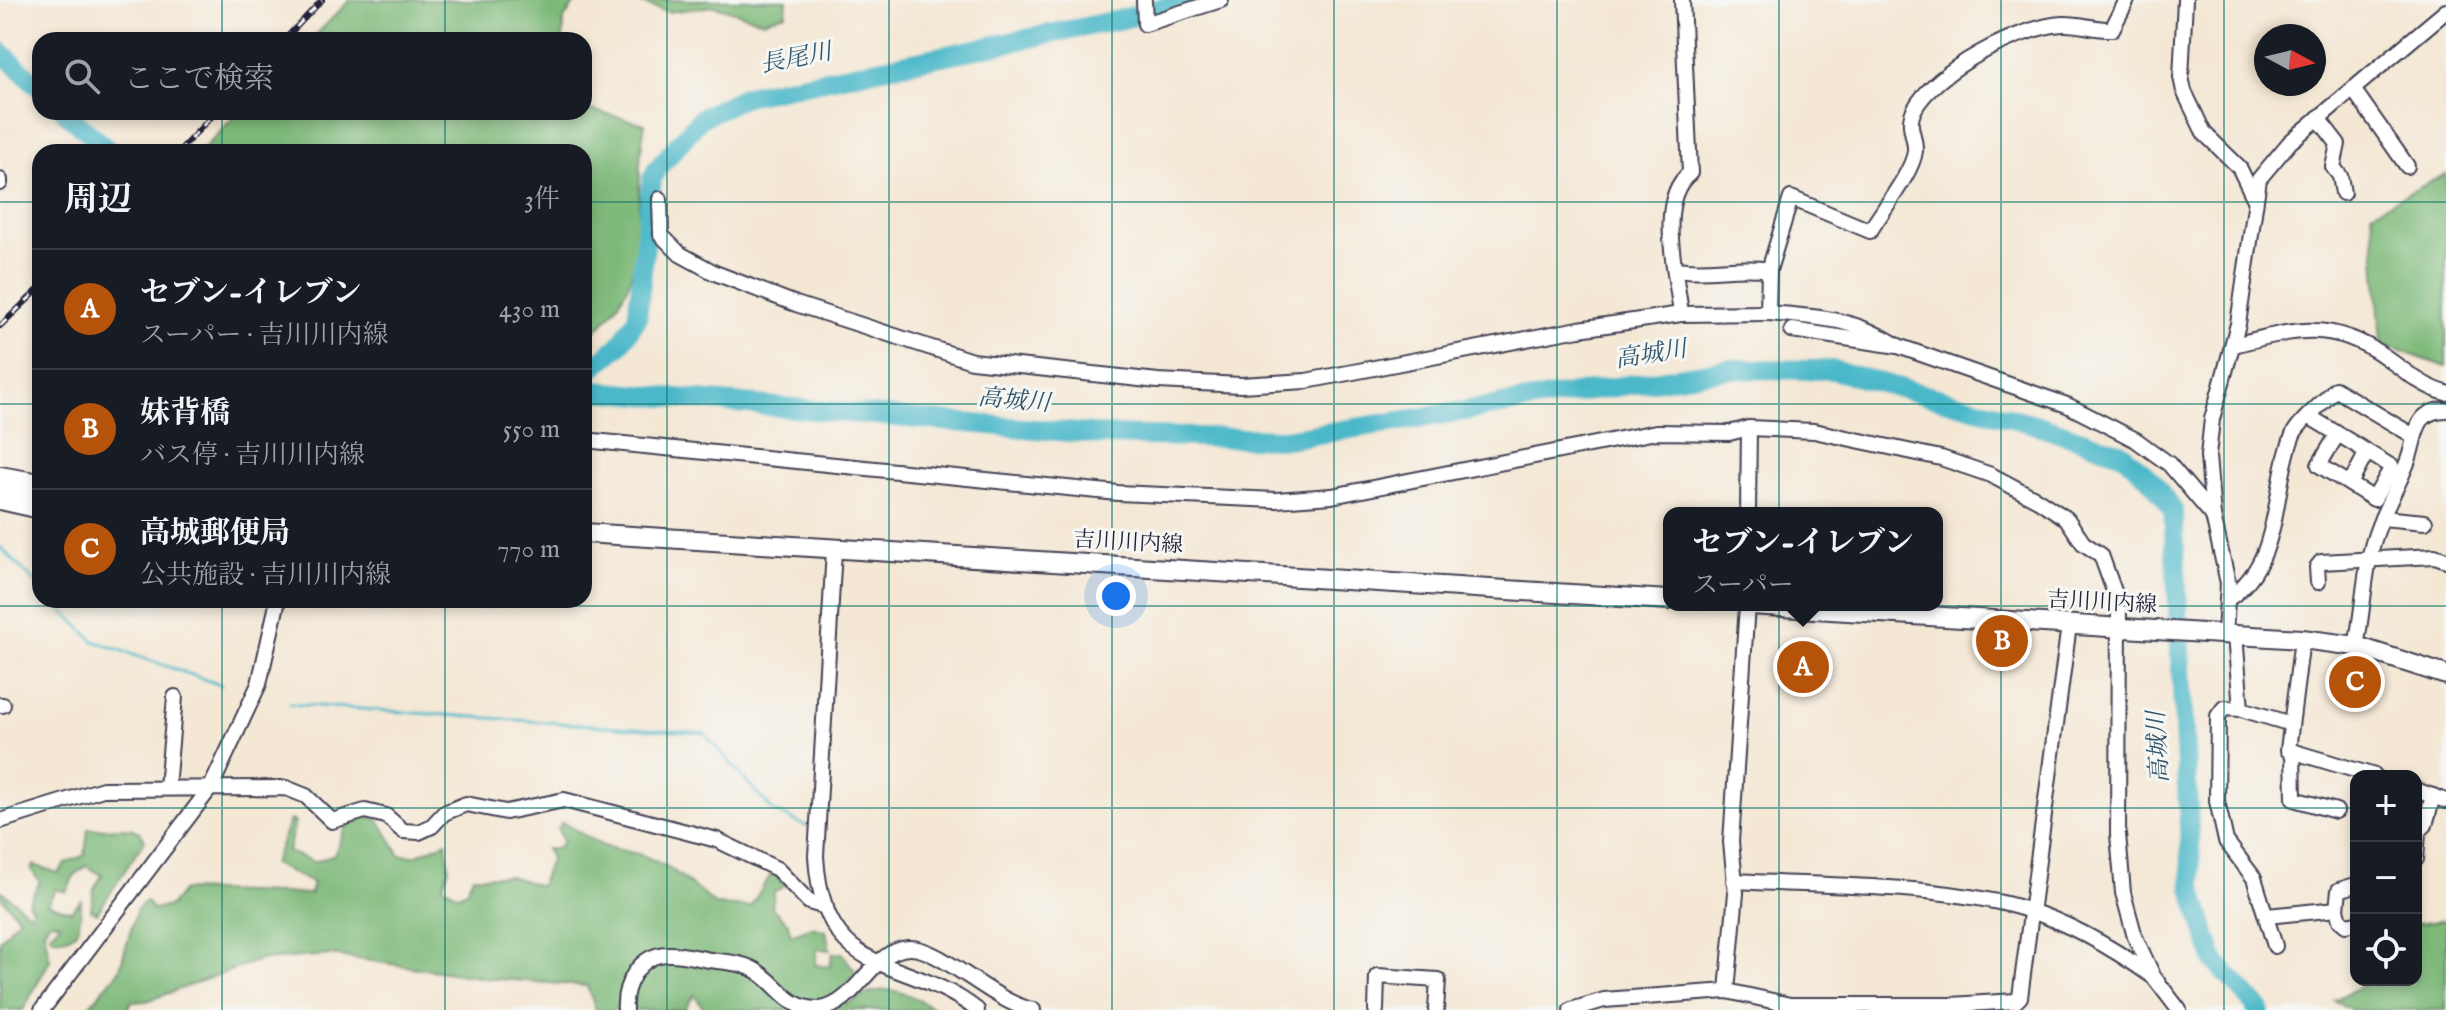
<!DOCTYPE html>
<html lang="ja">
<meta charset="utf-8">
<style>
:root{--surface:#171b24;--page:#242831;--text:#f1f3f6;--muted:#9ea1a6;--line:#363941;--accent:#b45309}
body{margin:0;font-family:"IM FELL English","Noto Serif JP",serif;background:var(--page);color:var(--text)}
.controls{position:absolute;right:24px;bottom:24px;display:grid;overflow:hidden;border-radius:16px;box-shadow:0 4px 12px #0003}
.controls button{width:72px;height:72px;display:grid;place-items:center;padding:0;border:0;border-bottom:2px solid var(--line);background:var(--surface);color:var(--text);font:40px sans-serif}
.compass{position:absolute;left:2254px;top:24px;width:72px;height:72px;border-radius:50%;background:var(--surface);box-shadow:0 4px 12px #0003;rotate:97deg}
.you{position:absolute;left:1116px;top:596px;width:28px;height:28px;margin:-20px;border:6px solid #fff;border-radius:50%;background:#1a73e8;box-shadow:0 0 0 12px #1a73e833}
.badge{display:grid;place-items:center;width:52px;height:52px;border-radius:50%;background:var(--accent);color:#fff;font-size:26px;font-weight:700}
.pin{position:absolute;translate:-50% -50%;border:4px solid #fff;box-shadow:0 2px 8px #0006}
.popup{position:absolute;left:1663px;top:507px;width:280px;height:104px;box-sizing:border-box;display:grid;place-content:center;border-radius:16px;background:var(--surface);filter:drop-shadow(0 2px 6px #0005);font-size:26px;white-space:nowrap;color:var(--muted)}
.popup b{font-size:30px;color:var(--text)}
.popup::after{content:'';position:absolute;left:50%;top:100%;margin-left:-16px;border:16px solid transparent;border-top-color:var(--surface)}
.list{margin:0;padding:0;list-style:none}
h2{display:flex;justify-content:space-between;align-items:center;height:104px;margin:0;padding:0 32px;font-size:34px}
h2 small{font-size:26px;font-weight:400;color:var(--muted)}
.list li{display:grid;grid-template-columns:52px 1fr auto;gap:24px;align-items:center;box-sizing:border-box;height:120px;padding:0 32px;border-top:2px solid var(--line)}
.list b{display:block;font-size:30px;white-space:nowrap}
.list p{margin:0;font-size:26px;white-space:nowrap;color:var(--muted)}
.list em{font-size:26px;font-style:normal;color:var(--muted)}
.icon{flex:none;width:44px;height:44px;fill:none;stroke:currentColor;stroke-width:2;stroke-linecap:round;stroke-linejoin:round}
.map{position:relative;flex:none;width:2446px;height:1010px;overflow:hidden}
.search{position:absolute;background:var(--surface);box-shadow:0 4px 12px #0003;left:32px;top:32px;width:560px;height:88px;display:flex;align-items:center;gap:20px;box-sizing:border-box;padding:0 28px;border-radius:24px;color:var(--muted);font-size:30px}
.panel{position:absolute;background:var(--surface);box-shadow:0 4px 12px #0003;left:32px;top:144px;width:560px;height:464px;border-radius:24px}
.map>svg:first-child{display:block}
.forest{fill:#7eb979;stroke:#506e5a;stroke-width:2}
.lines{fill:none;stroke-linecap:round;stroke-linejoin:round}
.stream{stroke:#4cb8c9;stroke-width:3}
.river{stroke:#4cb8c9;stroke-width:20}
.minor-casing{stroke:#424052;stroke-width:18}
.major-casing{stroke:#424052;stroke-width:22}
.minor{stroke:#fff;stroke-width:14}
.major{stroke:#fff;stroke-width:18}
.rail-casing{stroke:#22223b;stroke-width:6}
.rail{stroke:#f6f6f2;stroke-width:3;stroke-dasharray:9;stroke-linecap:butt}
.grid{fill:none;stroke:#0f766e;stroke-width:2;stroke-opacity:0.55}
.labels{text-anchor:middle;dominant-baseline:central;stroke-width:6;stroke-linejoin:round;paint-order:stroke}
.street-label{font-size:22px;fill:#22223b;stroke:#f6f6f2}
.water-label{font-size:24px;font-style:italic;fill:#31566d;stroke:#f6f6f2}
</style>
<div class="map">
<svg width="2446" height="1010" viewBox="0 0 2446 1010">
<rect width="100%" height="100%" fill="#f6f6f2"/>
<filter id="ink" filterUnits="userSpaceOnUse"><feTurbulence type="fractalNoise" baseFrequency=".0125" numOctaves="2"/><feDisplacementMap in="SourceGraphic" scale="16" xChannelSelector="R" yChannelSelector="G"/><feConvolveMatrix kernelMatrix="1 2 1 2 8 2 1 2 1" color-interpolation-filters="sRGB"/></filter>
<filter id="wash" filterUnits="userSpaceOnUse"><feTurbulence type="fractalNoise" baseFrequency=".006" numOctaves="4" result="noise"/><feDisplacementMap in="SourceGraphic" scale="32" xChannelSelector="R" yChannelSelector="G"/><feGaussianBlur stdDeviation="1.8" result="paint"/><feColorMatrix in="noise" values="0 0 0 0 0 0 0 0 0 0 0 0 0 0 0 0 0 1.4 0 .05"/><feComposite in="paint" operator="in"/></filter>
<g filter="url(#wash)">
<rect width="100%" height="100%" fill="#f4e7d4"/>
<!-- forest -->
<g class="forest">
<polygon points="350,0 577,0 564,19 563,40 311,40"/>
<polygon points="630,0 787,0 786,14 763,21 715,6 668,12"/>
<path d="M584,108L645,124C628,206 663,280 584,340V152H200L239,112H584Z"/>
<polygon points="2446,174 2446,367 2381,344 2372,212"/>
<path d="M365,816L379,820L400,855L415,856L446,842L449,868L443,886L458,895L466,891L473,876H510L540,886L551,858L546,849H557L563,841L558,829L562,822L603,846L642,855L670,868L716,905L750,907L772,873L786,885L774,892L772,908L788,923L791,935L812,927L826,931L830,950L817,949L815,965L830,967L832,954L842,953L855,971L846,989V1005C886,981 897,988 937,1010H705L694,995L684,1010H596L587,986L485,978L331,955L259,960L147,1001L131,1002L126,1010H86L119,971L137,909L146,901L152,909L170,906L183,890L310,894L313,883L273,864L290,820L295,822L288,852L314,862L334,855L347,825Z"/>
<path d="M130,828L140,832L145,840L97,913L91,910L94,889L102,875L86,866L74,876L66,892L56,889L47,904L71,911L81,901C80,922 82,940 53,938L50,934L61,923L50,921L44,931L50,960L23,1010H0V940L19,918L0,896V890L29,913L33,909L28,903L40,882L31,870L34,865L58,873L66,863L85,855L88,829Z"/>
<polygon points="2446,920 2446,1010 2352,1010 2334,1000 2373,980 2416,980 2416,924"/>
</g>
<g class="lines">
<!-- stream -->
<g class="stream">
<polyline points="0,547 40,587"/>
<polyline points="52,600 94,641 221,685"/>
<polyline points="290,704 704,733 773,811 806,826"/>
</g>
<!-- river -->
<g class="river">
<polyline points="0,51 40,88"/>
<polyline points="65,112 110,152"/>
<polyline points="584,375 619,346 637,319 652,179 657,169 701,118 746,96 1123,19 1194,0"/>
<polyline points="584,390 1103,435 1286,439 1729,369 1833,370 2041,426 2123,454 2152,481 2173,510 2192,887 2214,960 2260,1010"/>
</g>
</g>
</g>
<g filter="url(#ink)">
<g class="lines">
<defs>
<g id="minor">
<polyline points="1144,0 1145,24 1221,0"/>
<path d="M1682,0L1690,173C1655,200 1677,274 1681,314L1768,313"/>
<polyline points="2185,0 2181,77 2184,91 2204,133 2239,167 2254,198"/>
<polyline points="2353,89 2407,166"/>
<polyline points="2318,118 2338,144 2333,167 2340,176 2343,193"/>
<polyline points="0,180 0,183"/>
<polyline points="660,199 661,235 680,254 715,273 796,304 972,361 1158,381 1241,385 1306,381 1579,329 1681,314"/>
<path d="M1676,269C1708,274 1737,265 1769,270"/>
<polyline points="1792,330 1898,346 2067,405 2136,440 2169,464 2213,516"/>
<path d="M2234,345C2295,329 2333,319 2387,358C2406,372 2424,387 2446,393"/>
<path d="M1898,346C1853,318 1820,317 1768,313L1769,270L1791,198L1870,231C1881,212 1913,172 1915,151C1916,136 1906,126 1914,110C1934,71 2020,26 2063,24C2080,23 2096,30 2112,29L2127,0"/>
<polyline points="2310,417 2392,467 2374,499 2319,465 2337,435"/>
<polyline points="584,440 1118,493 1276,500 1332,496 1656,432 1729,433 1749,428 1814,431 1941,458 1991,475 2038,500 2067,519 2083,543 2101,555 2119,605 2118,834 2123,893 2135,937 2153,976 2179,1010"/>
<polyline points="0,474 40,481"/>
<polyline points="2350,484 2367,452"/>
<polyline points="0,502 40,511"/>
<polyline points="1748,513 1749,428"/>
<polyline points="2382,518 2425,522"/>
<path d="M834,550L816,856C823,984 907,954 977,1010"/>
<polyline points="2318,582 2317,567 2321,562 2435,556 2446,560"/>
<path d="M2228,599C2284,560 2271,490 2293,435C2298,422 2325,402 2335,389L2412,435"/>
<polyline points="2225,634 2228,583 2213,516 2208,456 2212,419 2238,324 2259,179 2290,142 2446,11"/>
<polyline points="2235,635 2241,709 2224,708 2218,716 2217,801 2226,841 2254,878 2275,946"/>
<polyline points="2302,639 2288,750 2375,776"/>
<path d="M2356,646C2362,618 2363,589 2369,560C2375,525 2394,495 2407,463C2417,439 2412,410 2446,410"/>
<polyline points="0,705 3,705"/>
<polyline points="2241,709 2291,724"/>
<polyline points="2293,752 2294,799 2336,811"/>
<polyline points="167,788 175,697"/>
<polyline points="2416,790 2446,801"/>
<polyline points="0,821 103,789 286,788 306,796 332,821 365,811 386,816 403,831 419,832 432,826 444,813 466,804 506,812 564,800 717,840 777,869 809,902 826,907"/>
<polyline points="2416,859 2418,832 2425,825 2433,796"/>
<path d="M1734,881C1821,886 1913,884 1998,902C2055,914 2106,943 2152,976"/>
<polyline points="2337,909 2340,920 2346,925 2356,923"/>
<polyline points="2267,916 2337,909 2339,890 2352,886"/>
<polyline points="1727,991 1736,893 1731,842 1747,605"/>
<polyline points="42,1010 211,787 259,684 278,600"/>
<path d="M625,1010C623,985 639,955 667,954C681,953 696,958 710,960C723,962 738,962 751,968C779,981 784,1010 821,1009C858,1003 871,950 909,948C939,946 994,1003 1033,1010"/>
<polyline points="1376,1010 1377,976 1438,980 1436,1010"/>
<polyline points="1571,1010 1604,1000 1727,991 1790,1005 1951,1005 2016,1001 2020,997 2069,625"/>
</g>
<g id="major">
<polyline points="0,488 40,497"/>
<polyline points="584,533 1669,600"/>
<polyline points="1750,605 2302,639 2356,646 2446,675"/>
</g>
</defs>
<!-- minor casing -->
<use href="#minor" class="minor-casing"/>
<!-- major casing -->
<use href="#major" class="major-casing"/>
<!-- minor -->
<use href="#minor" class="minor"/>
<!-- major -->
<use href="#major" class="major"/>
<defs>
<g id="rail">
<polyline points="284,40 322,0"/>
<polyline points="178,152 216,112"/>
<polyline points="0,326 40,288"/>
</g>
</defs>
<!-- rail casing -->
<use href="#rail" class="rail-casing"/>
<!-- rail -->
<use href="#rail" class="rail"/>
</g>
</g>
<!-- grid -->
<path class="grid" d="M222,0V40M445,0V40M667,0V1010M889,0V1010M1112,0V1010M1334,0V1010M1557,0V1010M1779,0V1010M2001,0V1010M2224,0V1010M222,112V152M445,112V152M0,202H40M584,202H2446M0,404H40M584,404H2446M222,600V1010M445,600V1010M0,606H2446M0,808H2356M2416,808H2446"/>
<g class="labels">
<!-- street labels -->
<g class="street-label">
<text transform="translate(1128 543) rotate(3)">吉川川内線</text>
<text transform="translate(2102 603) rotate(3)">吉川川内線</text>
</g>
<!-- water labels -->
<g class="water-label">
<text transform="translate(796 59) rotate(-11)">長尾川</text>
<text transform="translate(1651 355) rotate(-9)">高城川</text>
<text transform="translate(1014 401) rotate(5)">高城川</text>
<text transform="translate(2159 747) rotate(-93)">高城川</text>
</g>
</g>
</svg>
<div class="controls">
<button>+</button>
<button>−</button>
<button><svg class="icon" aria-label="locate" viewBox="0 0 24 24"><circle cx="12" cy="12" r="6"/><path d="M12 2v4M12 18v4M2 12h4M18 12h4"/></svg></button>
</div>
<svg class="compass" viewBox="-18 -18 36 36"><path d="M0-13l5 13h-10z" fill="#e53935"/><path d="M0 13l5-13h-10z" fill="#9ea1a6"/></svg>
<div class="you"></div>
<div class="pin badge" style="left:1803px;top:667px">A</div>
<div class="popup"><b>セブン-イレブン</b>スーパー</div>
<div class="pin badge" style="left:2002px;top:641px">B</div>
<div class="pin badge" style="left:2355px;top:682px">C</div>
<div class="search"><svg class="icon" aria-label="search" viewBox="0 0 24 24"><circle cx="10" cy="10" r="6"/><path d="M15 15l6 6"/></svg>ここで検索</div>
<section class="panel">
<h2>周辺<small>3件</small></h2>
<ul class="list">
<li><span class="badge">A</span><div><b>セブン-イレブン</b><p>スーパー · 吉川川内線</p></div><em>430 m</em></li>
<li><span class="badge">B</span><div><b>妹背橋</b><p>バス停 · 吉川川内線</p></div><em>550 m</em></li>
<li><span class="badge">C</span><div><b>高城郵便局</b><p>公共施設 · 吉川川内線</p></div><em>770 m</em></li>
</ul>
</section>
</div>
